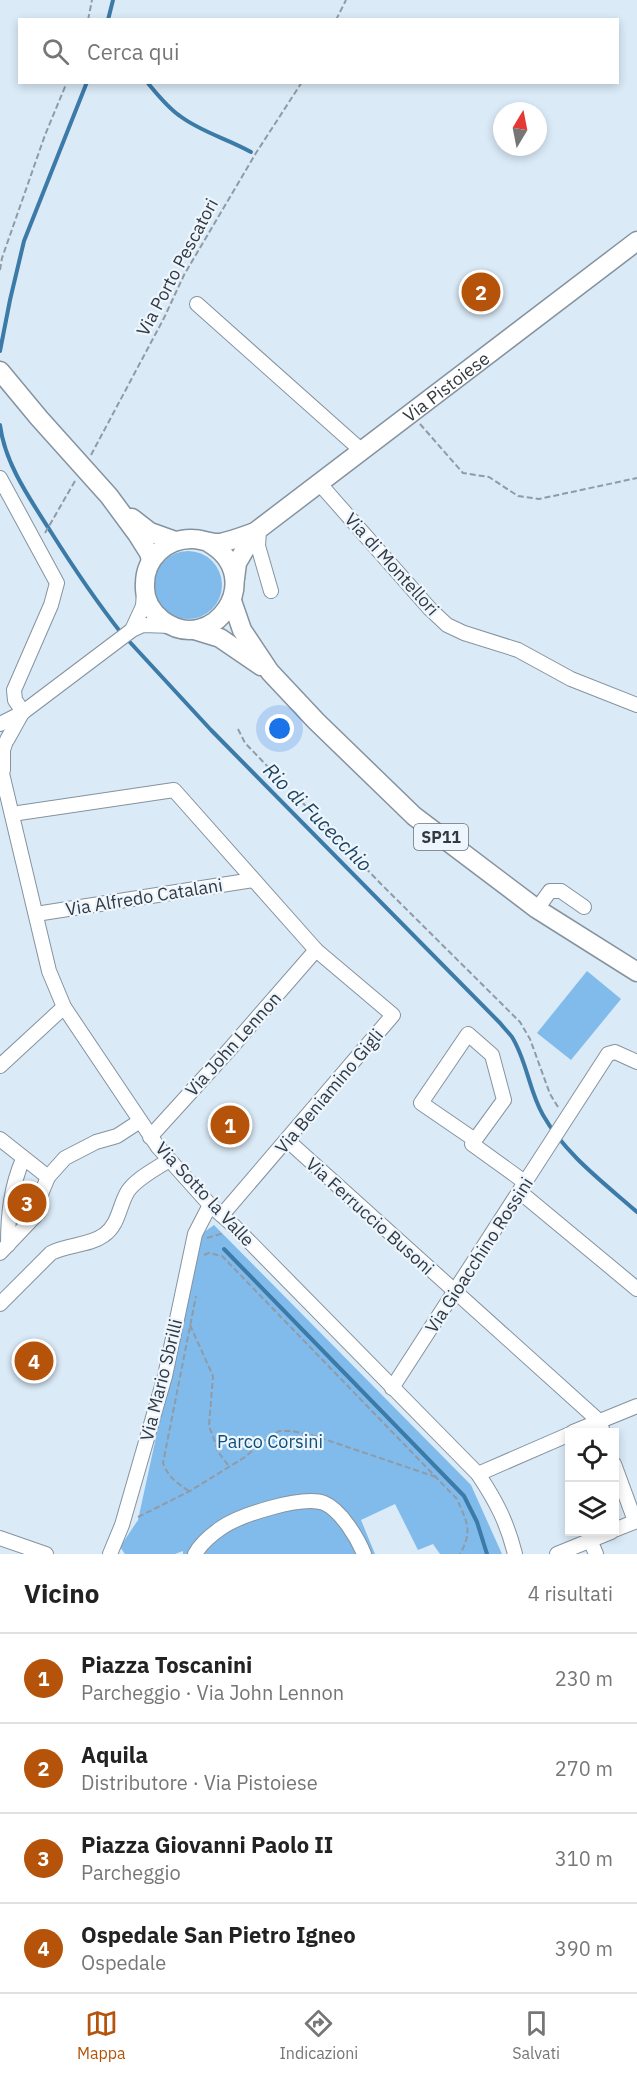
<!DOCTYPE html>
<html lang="it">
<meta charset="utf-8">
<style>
:root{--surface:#fff;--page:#f6f6f6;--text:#222;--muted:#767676;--line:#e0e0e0;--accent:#b45309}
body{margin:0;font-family:"IBM Plex Sans",sans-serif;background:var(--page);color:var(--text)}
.controls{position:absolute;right:18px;bottom:18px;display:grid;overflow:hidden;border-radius:0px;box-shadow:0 3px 9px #0003}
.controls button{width:54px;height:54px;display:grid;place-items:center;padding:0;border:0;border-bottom:2px solid var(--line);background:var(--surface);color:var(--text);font:30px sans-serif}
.compass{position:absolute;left:493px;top:102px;width:54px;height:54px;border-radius:50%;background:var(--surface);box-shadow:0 3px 9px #0003;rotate:10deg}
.you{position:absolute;left:280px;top:729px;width:21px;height:21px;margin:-15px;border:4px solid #fff;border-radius:50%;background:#1a73e8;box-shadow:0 0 0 9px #1a73e833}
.badge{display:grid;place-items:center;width:39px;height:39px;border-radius:50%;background:var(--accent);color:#fff;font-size:20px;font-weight:700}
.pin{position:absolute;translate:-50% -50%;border:3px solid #fff;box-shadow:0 2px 6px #0006}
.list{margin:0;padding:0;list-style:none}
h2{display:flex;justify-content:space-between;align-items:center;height:78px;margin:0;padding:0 24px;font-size:26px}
h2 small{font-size:20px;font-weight:400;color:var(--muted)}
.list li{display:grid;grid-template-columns:39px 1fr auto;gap:18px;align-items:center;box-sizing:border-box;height:90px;padding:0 24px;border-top:2px solid var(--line)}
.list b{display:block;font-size:22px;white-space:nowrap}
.list p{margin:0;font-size:20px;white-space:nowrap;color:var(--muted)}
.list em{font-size:20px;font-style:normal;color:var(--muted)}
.icon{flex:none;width:33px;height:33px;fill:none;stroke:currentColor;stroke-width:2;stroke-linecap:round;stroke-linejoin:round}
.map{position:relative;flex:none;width:637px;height:1554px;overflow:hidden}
.search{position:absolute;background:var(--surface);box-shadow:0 3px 9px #0003;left:18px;right:18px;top:18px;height:66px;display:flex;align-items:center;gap:15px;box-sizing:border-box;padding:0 21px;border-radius:0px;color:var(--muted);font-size:22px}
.sheet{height:438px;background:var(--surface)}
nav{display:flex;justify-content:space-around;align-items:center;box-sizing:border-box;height:84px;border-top:2px solid var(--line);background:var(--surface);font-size:16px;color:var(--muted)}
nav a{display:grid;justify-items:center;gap:3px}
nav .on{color:var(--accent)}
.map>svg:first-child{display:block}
.green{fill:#80bbeb}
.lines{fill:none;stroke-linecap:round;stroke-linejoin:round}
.stream{stroke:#3c7aa7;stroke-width:4}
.minor-casing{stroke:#85939f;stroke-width:16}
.major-casing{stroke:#85939f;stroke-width:21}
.path{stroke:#909ba5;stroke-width:2;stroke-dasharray:6 3;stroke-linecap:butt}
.minor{stroke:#fff;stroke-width:14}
.major{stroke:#fff;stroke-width:18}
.labels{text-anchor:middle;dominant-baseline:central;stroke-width:4.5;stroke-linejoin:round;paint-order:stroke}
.shield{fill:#edf6fe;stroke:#6b7278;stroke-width:1.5}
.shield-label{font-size:16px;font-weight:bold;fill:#33393e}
.street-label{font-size:18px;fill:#33393e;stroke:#edf6fe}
.park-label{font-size:18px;fill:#0e4f78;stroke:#edf6fe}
.water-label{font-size:20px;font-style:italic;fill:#1f425d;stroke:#edf6fe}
</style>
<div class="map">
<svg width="637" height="1554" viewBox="0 0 637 1554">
<rect width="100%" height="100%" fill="#daeaf7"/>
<!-- green -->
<g class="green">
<circle cx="188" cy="585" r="34"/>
<polygon points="587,971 621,999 571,1060 537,1033"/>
<polygon points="214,1225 471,1485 502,1554 440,1554 433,1544 418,1550 395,1504 361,1520 375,1554 183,1554 183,1551 175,1554 125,1554 120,1547 138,1520 200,1235"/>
</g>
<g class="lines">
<!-- stream -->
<g class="stream">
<polyline points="108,20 113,0"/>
<path d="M147,82C157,94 167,107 180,116C201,132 228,139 251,152"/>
<polyline points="0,351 10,300 24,241 87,82"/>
<path d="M0,425C5,464 30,499 51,532C73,567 96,601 122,634"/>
<path d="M127,639L211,730L500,1023C504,1028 508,1032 512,1037C527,1061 529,1091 543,1115C565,1154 604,1183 637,1212"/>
<polyline points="224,1249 464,1496 477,1522 487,1554"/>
</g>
<defs>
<g id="minor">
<polyline points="197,304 362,451"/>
<polyline points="0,478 57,583 51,605 14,690 15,700 23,712"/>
<polyline points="319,483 430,609 447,625 464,633 518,650 571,679 637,705"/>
<polyline points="259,530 258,546 271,591"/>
<polyline points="132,630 143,606 144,592"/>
<polyline points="0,724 22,713 132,630 143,625 172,626"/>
<polyline points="7,740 22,713"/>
<path d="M0,765L49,971L64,1007L158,1147L210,1205L234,1226L478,1474C496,1501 507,1522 515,1554"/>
<polyline points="3,770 3,750 5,744"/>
<polyline points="12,814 174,790 316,950 393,1015 222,1215"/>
<polyline points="537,909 550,891 561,891 584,907"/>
<polyline points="36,914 253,880"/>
<polyline points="0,1066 64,1007"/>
<polyline points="150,1137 229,1050 316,950"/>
<polyline points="0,1139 48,1177"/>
<polyline points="287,1140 599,1421 603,1432"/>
<polyline points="475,1140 421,1103 468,1034 492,1055 504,1100 472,1144 526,1183"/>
<polyline points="520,1192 637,1289"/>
<path d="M8,1245C8,1214 11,1187 23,1159"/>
<polyline points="0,1253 39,1212 41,1194 48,1177 65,1158 96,1142 117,1136 140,1121"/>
<path d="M0,1304L51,1253C68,1244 89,1246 104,1235C119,1225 119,1205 128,1191C137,1178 156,1169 169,1160"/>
<polyline points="392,1388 608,1054 615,1052 637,1062"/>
<polyline points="573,1432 637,1406"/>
<polyline points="614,1464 635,1521"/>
<polyline points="478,1474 570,1434"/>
<polyline points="614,1530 637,1521"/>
<polyline points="0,1538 46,1554"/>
<polyline points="590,1540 596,1554"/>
<polyline points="110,1554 122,1525 165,1376 195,1234 210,1205"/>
<path d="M195,1554C201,1543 211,1535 221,1528C240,1515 302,1495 324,1503C341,1510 358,1539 364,1554"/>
<polyline points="557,1554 611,1532"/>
</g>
<g id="major">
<polyline points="0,371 39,418 109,496 137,534 149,553 151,560"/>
<polyline points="132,518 150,532 175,541"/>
<path id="s1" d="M209,543C268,577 213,658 162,620C151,611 144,598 145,584C145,558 167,538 193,539C202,539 210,544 220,543C231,541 244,536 255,532L637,241"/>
<polyline points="235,579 237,563 255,532"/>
<polyline points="232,601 242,630 270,672 316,721 414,816 537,909 637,972"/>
<polyline points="194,630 220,638 261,666"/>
</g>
</defs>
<!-- minor casing -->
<use href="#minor" class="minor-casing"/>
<!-- major casing -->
<use href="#major" class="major-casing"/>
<!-- path -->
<g class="path">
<polyline points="88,20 92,0"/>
<polyline points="336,20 346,0"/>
<polyline points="0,270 2,258 45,135 67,82"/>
<polyline points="420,424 463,473 489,477 518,496 539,499 637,478"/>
<polyline points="91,455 164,318 184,275 256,153 302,82"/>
<polyline points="45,533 75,481"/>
<polyline points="238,729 245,743 382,885 520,1022 530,1039 550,1094 558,1107"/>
<polyline points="207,1238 224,1233"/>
<path d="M204,1255L209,1253L222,1256L457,1499C467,1522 473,1531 460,1554"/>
<polyline points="190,1325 213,1376 209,1426 219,1453 228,1465"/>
<path d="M189,1491C177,1483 168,1477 163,1463L196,1296"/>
<polyline points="138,1517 190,1491 245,1457 262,1442 279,1431 292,1431 315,1436 436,1477"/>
</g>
<!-- minor -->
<use href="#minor" class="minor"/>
<!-- major -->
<use href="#major" class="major"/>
</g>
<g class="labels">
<!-- shield labels -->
<rect class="shield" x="414" y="824" width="54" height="26" rx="4.5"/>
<g class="shield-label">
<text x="441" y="837">SP11</text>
</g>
<!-- street labels -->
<g class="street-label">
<text transform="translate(177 267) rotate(-62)">Via Porto Pescatori</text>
<text stroke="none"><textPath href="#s1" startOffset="570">Via Pistoiese</textPath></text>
<text transform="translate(392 564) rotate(48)">Via di Montellori</text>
<text transform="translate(144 897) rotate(-9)">Via Alfredo Catalani</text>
<text transform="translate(233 1044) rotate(-48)">Via John Lennon</text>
<text transform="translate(329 1091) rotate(-50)">Via Beniamino Gigli</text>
<text transform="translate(205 1194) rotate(47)">Via Sotto la Valle</text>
<text transform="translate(370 1216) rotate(42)">Via Ferruccio Busoni</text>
<text transform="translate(479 1255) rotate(-57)">Via Gioacchino Rossini</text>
<text transform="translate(161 1380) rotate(-76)">Via Mario Sbrilli</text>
</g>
<!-- park labels -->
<g class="park-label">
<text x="270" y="1441">Parco Corsini</text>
</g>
<!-- water labels -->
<g class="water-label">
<text transform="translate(318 817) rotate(45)">Rio di Fucecchio</text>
</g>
</g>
</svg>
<div class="controls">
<button><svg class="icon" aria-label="locate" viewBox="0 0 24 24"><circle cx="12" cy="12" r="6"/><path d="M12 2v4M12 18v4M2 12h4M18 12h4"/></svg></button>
<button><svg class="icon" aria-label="layers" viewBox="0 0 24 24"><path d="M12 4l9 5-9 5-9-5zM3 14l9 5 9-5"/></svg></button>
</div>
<svg class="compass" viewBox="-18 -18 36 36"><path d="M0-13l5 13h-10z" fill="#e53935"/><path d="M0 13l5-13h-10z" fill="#767676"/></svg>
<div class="you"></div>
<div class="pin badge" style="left:230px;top:1125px">1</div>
<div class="pin badge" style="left:481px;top:292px">2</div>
<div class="pin badge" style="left:27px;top:1203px">3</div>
<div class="pin badge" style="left:34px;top:1361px">4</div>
<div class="search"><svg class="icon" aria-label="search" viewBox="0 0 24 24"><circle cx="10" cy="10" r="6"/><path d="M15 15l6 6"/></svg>Cerca qui</div>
</div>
<section class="sheet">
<h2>Vicino<small>4 risultati</small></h2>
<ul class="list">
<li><span class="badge">1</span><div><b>Piazza Toscanini</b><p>Parcheggio · Via John Lennon</p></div><em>230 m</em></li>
<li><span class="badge">2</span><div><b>Aquila</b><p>Distributore · Via Pistoiese</p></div><em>270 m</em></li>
<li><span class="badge">3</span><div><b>Piazza Giovanni Paolo II</b><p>Parcheggio</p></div><em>310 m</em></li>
<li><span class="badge">4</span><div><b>Ospedale San Pietro Igneo</b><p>Ospedale</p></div><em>390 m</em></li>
</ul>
</section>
<nav>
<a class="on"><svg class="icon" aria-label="map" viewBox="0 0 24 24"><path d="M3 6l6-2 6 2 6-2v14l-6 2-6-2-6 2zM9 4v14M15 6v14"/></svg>Mappa</a>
<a><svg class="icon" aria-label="directions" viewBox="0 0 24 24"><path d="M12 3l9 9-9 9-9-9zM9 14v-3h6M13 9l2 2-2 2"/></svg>Indicazioni</a>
<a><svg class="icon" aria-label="saved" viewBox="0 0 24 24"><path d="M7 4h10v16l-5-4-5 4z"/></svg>Salvati</a>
</nav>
